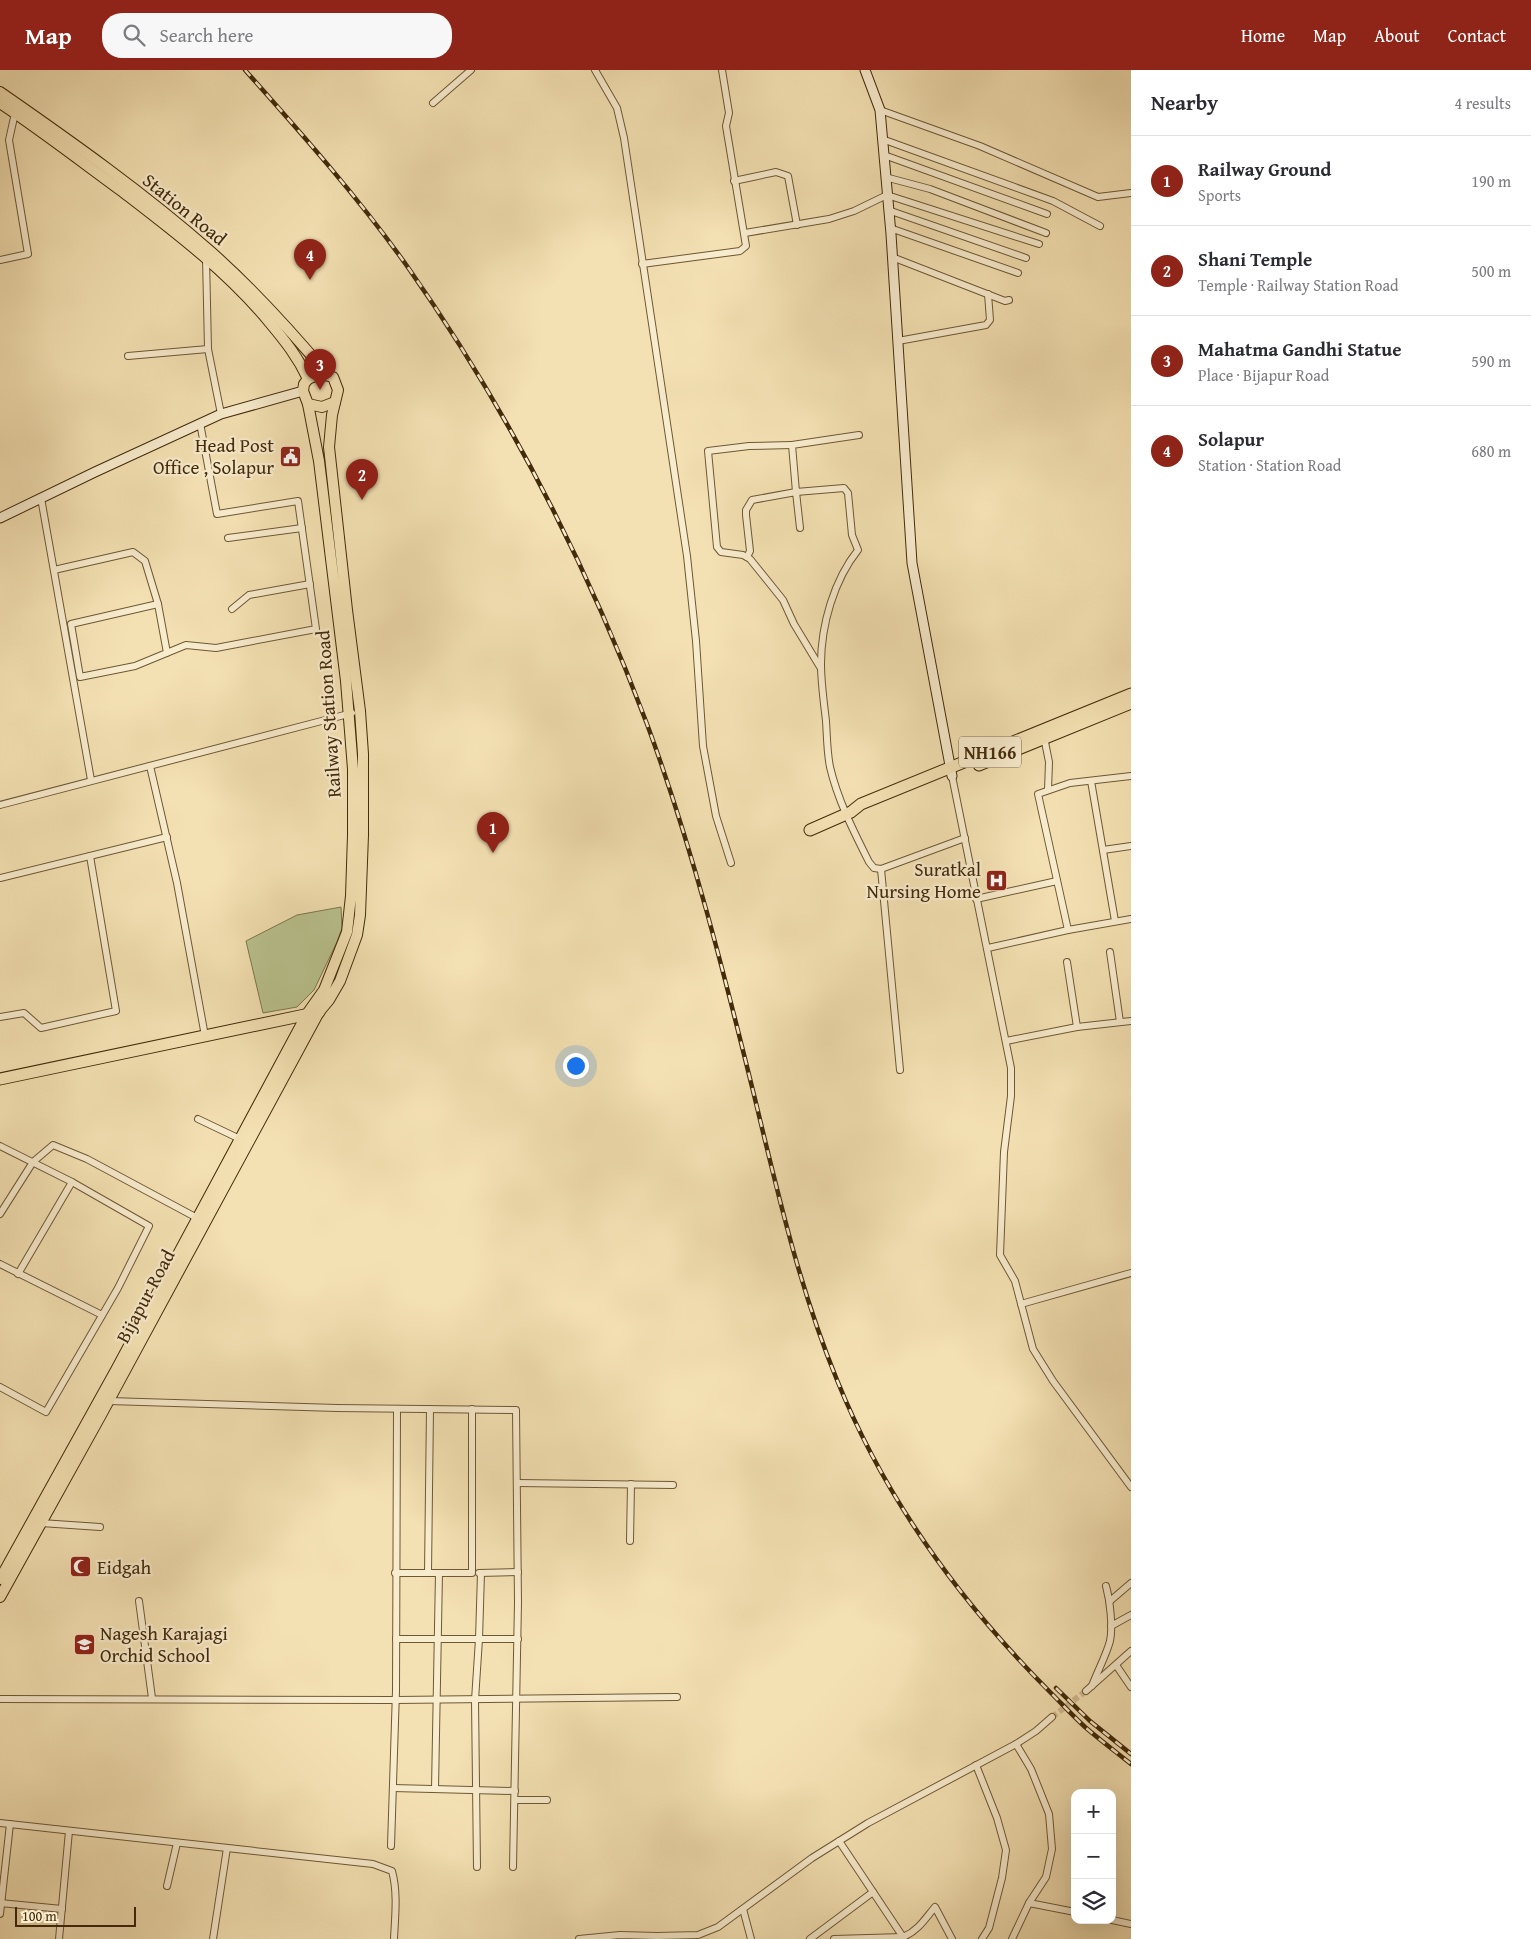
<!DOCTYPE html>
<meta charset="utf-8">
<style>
:root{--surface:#fff;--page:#f7f7f7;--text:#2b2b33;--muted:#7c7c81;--line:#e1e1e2;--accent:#8f2418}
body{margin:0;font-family:"Gentium Book Plus",serif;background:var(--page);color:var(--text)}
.controls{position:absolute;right:15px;bottom:15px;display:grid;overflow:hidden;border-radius:10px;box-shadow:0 5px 20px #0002}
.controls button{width:45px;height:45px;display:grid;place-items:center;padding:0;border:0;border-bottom:1px solid var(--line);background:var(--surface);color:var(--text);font:25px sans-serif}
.scale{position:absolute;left:15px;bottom:12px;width:121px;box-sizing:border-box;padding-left:5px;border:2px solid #422a0a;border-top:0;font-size:14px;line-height:18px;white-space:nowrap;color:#422a0a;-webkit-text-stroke:4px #f8ecce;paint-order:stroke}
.you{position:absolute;left:575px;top:995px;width:18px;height:18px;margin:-12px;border:4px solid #fff;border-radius:50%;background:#1a73e8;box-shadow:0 0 0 8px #1a73e833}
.badge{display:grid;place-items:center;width:32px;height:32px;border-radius:50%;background:var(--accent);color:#fff;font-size:16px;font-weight:700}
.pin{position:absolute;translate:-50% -41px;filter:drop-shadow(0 1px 2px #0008)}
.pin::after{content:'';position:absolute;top:26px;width:18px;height:15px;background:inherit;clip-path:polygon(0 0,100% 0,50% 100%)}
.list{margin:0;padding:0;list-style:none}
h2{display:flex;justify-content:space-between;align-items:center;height:65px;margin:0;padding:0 20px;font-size:21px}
h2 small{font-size:16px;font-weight:400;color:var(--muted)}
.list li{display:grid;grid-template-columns:32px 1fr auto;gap:15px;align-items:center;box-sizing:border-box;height:90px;padding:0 20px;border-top:1px solid var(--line)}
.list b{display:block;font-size:19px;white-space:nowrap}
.list p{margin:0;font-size:16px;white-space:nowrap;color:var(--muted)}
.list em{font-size:16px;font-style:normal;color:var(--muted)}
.icon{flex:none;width:28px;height:28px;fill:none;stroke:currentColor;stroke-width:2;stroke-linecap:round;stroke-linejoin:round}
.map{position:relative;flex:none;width:1131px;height:1869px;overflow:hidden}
header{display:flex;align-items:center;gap:30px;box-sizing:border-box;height:70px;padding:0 25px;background:var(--accent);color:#fff}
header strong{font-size:24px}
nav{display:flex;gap:28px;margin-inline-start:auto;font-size:18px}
.search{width:350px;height:45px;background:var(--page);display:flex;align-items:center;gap:12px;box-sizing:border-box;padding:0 18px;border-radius:20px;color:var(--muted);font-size:19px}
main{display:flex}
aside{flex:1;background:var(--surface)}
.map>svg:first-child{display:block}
.green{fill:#b9c38f;stroke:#7e764c}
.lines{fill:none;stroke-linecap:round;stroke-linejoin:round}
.minor-tunnel{stroke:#d0bc91;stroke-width:6;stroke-dasharray:6 3;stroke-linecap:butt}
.minor-casing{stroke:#6e5834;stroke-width:8}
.secondary-casing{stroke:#422a0a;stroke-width:11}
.primary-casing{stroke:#422a0a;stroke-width:12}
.trunk-casing{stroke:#422a0a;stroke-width:13}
.minor{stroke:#f8ecce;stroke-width:6}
.secondary{stroke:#f8ecce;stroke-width:9}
.primary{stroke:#f4e1b3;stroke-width:10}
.trunk{stroke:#f4e1b3;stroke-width:11}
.rail-casing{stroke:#422a0a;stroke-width:4.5}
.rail{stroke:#f8ecce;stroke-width:2.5;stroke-dasharray:8;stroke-linecap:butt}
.labels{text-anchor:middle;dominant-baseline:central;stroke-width:4.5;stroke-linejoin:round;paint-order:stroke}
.shield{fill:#f8ecce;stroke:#796445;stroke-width:1}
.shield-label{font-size:18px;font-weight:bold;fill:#422a0a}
.street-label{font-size:19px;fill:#422a0a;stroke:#f8ecce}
.poi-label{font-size:19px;fill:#422a0a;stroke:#f8ecce;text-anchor:end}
</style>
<header>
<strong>Map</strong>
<div class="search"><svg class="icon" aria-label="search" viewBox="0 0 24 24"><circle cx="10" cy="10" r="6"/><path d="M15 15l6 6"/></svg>Search here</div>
<nav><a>Home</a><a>Map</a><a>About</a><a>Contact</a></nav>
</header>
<main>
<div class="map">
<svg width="1131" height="1869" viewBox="0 0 1131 1869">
<rect width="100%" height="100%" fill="#f4e1b3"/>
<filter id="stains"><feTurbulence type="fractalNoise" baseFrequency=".004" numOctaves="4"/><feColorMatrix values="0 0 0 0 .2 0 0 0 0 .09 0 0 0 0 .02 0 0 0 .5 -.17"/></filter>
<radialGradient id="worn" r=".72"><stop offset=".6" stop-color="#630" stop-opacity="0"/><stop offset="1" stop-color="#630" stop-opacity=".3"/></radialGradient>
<!-- green -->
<polygon class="green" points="341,837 342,858 337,872 314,920 297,937 263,943 246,871 297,845"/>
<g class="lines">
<!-- minor-tunnel -->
<polyline class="minor-tunnel" points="1052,1647 1086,1621"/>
<defs>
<g id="minor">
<polyline points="595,0 617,38 624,68 687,486 696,571 703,676 716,746 731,793"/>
<polyline points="433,33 471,0"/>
<polyline points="880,40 980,76 1098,127 1131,123"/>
<polyline points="882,69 1053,131 1100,156"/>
<polyline points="884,85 1047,144"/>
<polyline points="885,107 930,119 1046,163"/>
<polyline points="734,111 776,102 788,106 797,155"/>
<polyline points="888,140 1026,188"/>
<polyline points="890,158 1018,203"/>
<polyline points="745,163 829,149 854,141 887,125 1039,174"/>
<polyline points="892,187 1005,231 1009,230"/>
<polyline points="206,188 208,279 221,344"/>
<polyline points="0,190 28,184 9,70 15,43"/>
<polyline points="642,194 740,181 746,176 726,56 729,43 722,0"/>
<polyline points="898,271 986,255 990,250 988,224"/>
<polyline points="128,286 208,279"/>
<path d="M859,365L792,375L796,422L844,418L848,423L852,465L858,480C834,510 821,555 821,594C821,613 824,633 826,651C827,666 827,682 830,697C838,731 854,762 869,792L874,798L881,799L965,768"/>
<polyline points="792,375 749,376 708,381 717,477 721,482 743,485 750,489 783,530 794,554 820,597"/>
<polyline points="41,428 91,710"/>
<polyline points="228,468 302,458"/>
<polyline points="747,487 750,481 746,445 746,440 752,430 796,422 800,458"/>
<polyline points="54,500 133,482 145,491 158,534"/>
<polyline points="232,539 249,525 310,514"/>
<polyline points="167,583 158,534 71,554 80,607 135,596 186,575 216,578 316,559 298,431 217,444 200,353"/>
<polyline points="1044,667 1049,692 1048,720"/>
<polyline points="150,696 177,813 205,966"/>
<polyline points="952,706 1011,998 1011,1026 1004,1082 1000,1185 1015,1211 1033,1279 1053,1311 1131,1417"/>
<polyline points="1091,711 1115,851"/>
<polyline points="0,735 352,643"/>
<polyline points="1103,780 1131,776"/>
<polyline points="881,799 900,1000"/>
<polyline points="0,808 167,767"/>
<polyline points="976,829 1057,811"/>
<polyline points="1068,860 1038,724 1070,713 1131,706"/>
<polyline points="988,878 1068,860 1131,849"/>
<polyline points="1110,882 1120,952"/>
<polyline points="1067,892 1077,957"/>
<polyline points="0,947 24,943 41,958 116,941 90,786"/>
<polyline points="1006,971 1077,957 1131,951"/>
<polyline points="198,1049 240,1069"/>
<polyline points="0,1076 72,1112 149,1156 118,1218 46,1342 0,1317"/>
<polyline points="0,1144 33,1092 53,1075 87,1089 199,1149"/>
<polyline points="0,1194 102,1245"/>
<polyline points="18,1204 72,1112"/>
<polyline points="1021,1234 1131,1203"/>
<polyline points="109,1331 337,1338 516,1340 518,1532 513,1797"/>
<polyline points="517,1413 673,1415"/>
<polyline points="41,1453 100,1457"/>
<polyline points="630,1471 631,1414"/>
<polyline points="395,1503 472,1503 472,1339"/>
<polyline points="428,1503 430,1339"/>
<polyline points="479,1503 518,1502"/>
<polyline points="139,1531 152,1628"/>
<polyline points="1110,1531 1131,1513"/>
<polyline points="1111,1556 1131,1545"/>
<polyline points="396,1569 518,1569"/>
<polyline points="1116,1595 1131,1617"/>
<path d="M1092,1616C1097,1602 1106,1586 1110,1571C1113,1556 1110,1531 1106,1516"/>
<polyline points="1086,1621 1131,1581"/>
<polyline points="0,1629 396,1630 677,1627"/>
<polyline points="976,1695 997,1748 1006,1780 1002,1808 989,1858 982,1869"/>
<polyline points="393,1718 515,1721"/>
<polyline points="435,1719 439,1503"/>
<polyline points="515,1730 547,1730"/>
<path d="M0,1753L373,1794L392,1801C398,1823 395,1847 394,1869"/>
<path d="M839,1771L903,1867C918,1861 925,1849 935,1837L952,1869"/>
<polyline points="391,1776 396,1621 397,1339"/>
<polyline points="477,1797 475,1630 479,1569 481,1503"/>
<polyline points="167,1816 177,1773"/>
<polyline points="0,1833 62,1839"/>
<polyline points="1029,1833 1075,1842"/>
<polyline points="743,1839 751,1869"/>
<polyline points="0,1844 10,1754"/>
<polyline points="1112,1850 1131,1854"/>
<polyline points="59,1869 69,1761"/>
<polyline points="213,1869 227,1778"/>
<polyline points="579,1869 620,1865 657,1866 698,1865 718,1857 812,1788 868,1753 1016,1674 1036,1661 1052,1647"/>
<polyline points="810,1869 873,1822"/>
<polyline points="834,1869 903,1867"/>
<polyline points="1012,1869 1029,1833 1046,1807 1052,1779 1049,1744 1031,1699 1016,1674"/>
</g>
<g id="secondary">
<polyline points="865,0 880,40 891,164 912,493 952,706"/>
<polyline points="0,448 95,402 221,344 303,321"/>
</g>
<g id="primary">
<path d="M0,22C72,72 144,123 210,181C253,219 291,261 328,305"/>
<path d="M0,33C42,61 82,92 123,122C175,162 228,202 270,253C285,271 298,287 308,309"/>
<polyline points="308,334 322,337 335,332"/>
<polyline points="0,1509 116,1300 307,944 324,920 347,862 351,826 353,765 353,699 346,611 319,391 308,334 303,321 304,314 308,309 320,304 333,307 338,320 332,345 329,377 347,540 360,641 363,684 363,765 360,845 357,865 340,911 329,930 319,942 101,1345 0,1527"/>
</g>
<g id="trunk">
<polyline points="979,695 1131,633"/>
<polyline points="810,760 851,742 861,734 1131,624"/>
<polyline points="0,1009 319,942"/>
</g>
</defs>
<!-- minor casing -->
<use href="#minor" class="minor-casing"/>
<!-- secondary casing -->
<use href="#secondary" class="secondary-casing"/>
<!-- primary casing -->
<use href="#primary" class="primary-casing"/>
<!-- trunk casing -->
<use href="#trunk" class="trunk-casing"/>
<!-- minor -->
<use href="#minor" class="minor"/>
<!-- secondary -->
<use href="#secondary" class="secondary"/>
<!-- primary -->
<use href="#primary" class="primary"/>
<!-- trunk -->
<use href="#trunk" class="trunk"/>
<defs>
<g id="rail">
<path d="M245,0C301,63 358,127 407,196C506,337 586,492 647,654C692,776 724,903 755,1029C778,1124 800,1220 837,1310C885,1429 961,1533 1051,1623C1062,1634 1073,1646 1085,1657C1100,1670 1116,1682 1131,1694"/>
<polyline points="1056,1618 1090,1651 1131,1684"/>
</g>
</defs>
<!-- rail casing -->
<use href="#rail" class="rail-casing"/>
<!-- rail -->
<use href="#rail" class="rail"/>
</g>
<!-- icons -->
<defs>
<symbol id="civic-square" viewBox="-11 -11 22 22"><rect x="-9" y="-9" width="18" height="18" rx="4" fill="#8f2418" stroke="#f8ecce"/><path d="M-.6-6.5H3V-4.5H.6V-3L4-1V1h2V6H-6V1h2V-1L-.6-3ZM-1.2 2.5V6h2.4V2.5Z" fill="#fff"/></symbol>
<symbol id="hospital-square" viewBox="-11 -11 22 22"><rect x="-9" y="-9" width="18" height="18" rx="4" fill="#8f2418" stroke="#f8ecce"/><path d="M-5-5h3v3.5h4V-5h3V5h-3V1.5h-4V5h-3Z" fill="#fff"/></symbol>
<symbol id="mosque-square" viewBox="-11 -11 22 22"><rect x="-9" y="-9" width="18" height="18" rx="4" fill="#8f2418" stroke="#f8ecce"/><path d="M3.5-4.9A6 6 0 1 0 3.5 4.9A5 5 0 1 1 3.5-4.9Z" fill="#fff"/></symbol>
<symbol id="school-square" viewBox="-11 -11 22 22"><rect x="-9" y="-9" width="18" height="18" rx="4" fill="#8f2418" stroke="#f8ecce"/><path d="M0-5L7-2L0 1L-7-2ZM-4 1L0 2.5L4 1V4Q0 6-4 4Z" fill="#fff"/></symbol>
</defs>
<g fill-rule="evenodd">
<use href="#civic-square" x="278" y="374" width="25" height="25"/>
<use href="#hospital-square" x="984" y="798" width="25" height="25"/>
<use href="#mosque-square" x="68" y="1484" width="25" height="25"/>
<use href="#school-square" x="72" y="1562" width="25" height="25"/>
</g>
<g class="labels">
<!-- shield labels -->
<rect class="shield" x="959" y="666.5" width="62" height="31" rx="4"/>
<g class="shield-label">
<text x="990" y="682">NH166</text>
</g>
<!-- street labels -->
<g class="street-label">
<text transform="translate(185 139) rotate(39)">Station Road</text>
<text transform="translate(328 644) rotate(-94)">Railway Station Road</text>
<text transform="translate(145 1226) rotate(-62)">Bijapur Road</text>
</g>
<!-- poi labels -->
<g class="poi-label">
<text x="274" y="375">Head Post<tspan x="274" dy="22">Office , Solapur</tspan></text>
<text x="981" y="799">Suratkal<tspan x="981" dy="22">Nursing Home</tspan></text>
<text x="97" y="1497" text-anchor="start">Eidgah</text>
<text x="100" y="1563" text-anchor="start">Nagesh Karajagi<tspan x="100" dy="22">Orchid School</tspan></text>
</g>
</g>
<rect width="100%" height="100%" filter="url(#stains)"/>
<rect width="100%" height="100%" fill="url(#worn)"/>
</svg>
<div class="controls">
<button>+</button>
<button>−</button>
<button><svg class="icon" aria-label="layers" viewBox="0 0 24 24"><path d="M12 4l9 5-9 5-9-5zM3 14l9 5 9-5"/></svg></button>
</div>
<div class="scale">100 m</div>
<div class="you"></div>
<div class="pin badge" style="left:493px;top:783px">1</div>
<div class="pin badge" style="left:362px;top:430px">2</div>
<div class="pin badge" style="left:320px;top:320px">3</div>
<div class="pin badge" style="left:310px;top:210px">4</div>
</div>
<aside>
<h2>Nearby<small>4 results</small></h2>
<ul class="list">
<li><span class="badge">1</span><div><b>Railway Ground</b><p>Sports</p></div><em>190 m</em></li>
<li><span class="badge">2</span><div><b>Shani Temple</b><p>Temple · Railway Station Road</p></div><em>500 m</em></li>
<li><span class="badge">3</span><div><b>Mahatma Gandhi Statue</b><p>Place · Bijapur Road</p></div><em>590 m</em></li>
<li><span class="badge">4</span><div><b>Solapur</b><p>Station · Station Road</p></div><em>680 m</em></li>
</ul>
</aside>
</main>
